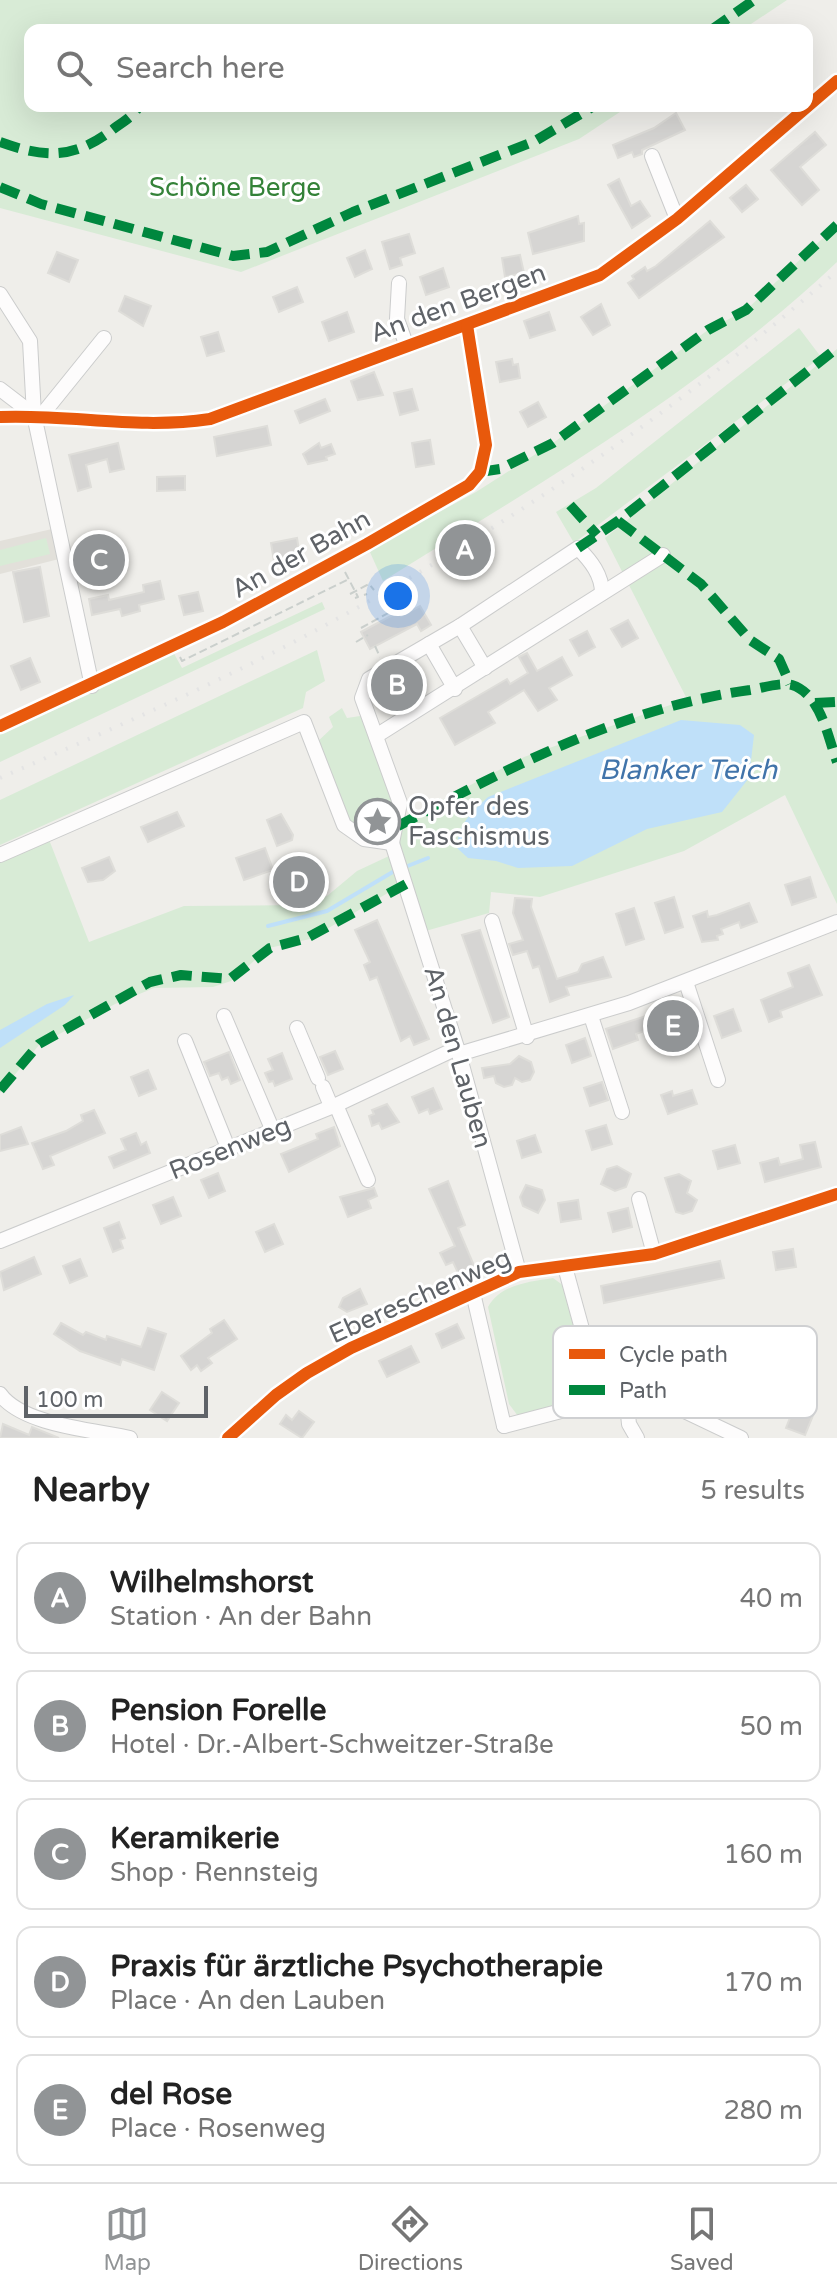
<!DOCTYPE html>
<meta charset="utf-8">
<style>
:root{--surface:#fff;--page:#f2f2f2;--text:#222;--muted:#767676;--line:#e0e0e0;--accent:#919496}
body{margin:0;font-family:"Varela Round",sans-serif;background:var(--page);color:var(--text)}
.scale{position:absolute;left:24px;bottom:20px;width:184px;box-sizing:border-box;padding-left:8px;border:4px solid #5f6368;border-top:0;font-size:22px;line-height:28px;white-space:nowrap;color:#5f6368;-webkit-text-stroke:6px #fff;paint-order:stroke}
.you{position:absolute;left:398px;top:596px;width:28px;height:28px;margin:-20px;border:6px solid #fff;border-radius:50%;background:#1a73e8;box-shadow:0 0 0 12px #1a73e833}
.badge{display:grid;place-items:center;width:52px;height:52px;border-radius:50%;background:var(--accent);color:#fff;font-size:26px;font-weight:700}
.pin{position:absolute;translate:-50% -50%;border:4px solid #fff;box-shadow:0 2px 8px #0006}
.list{margin:0;padding:0;list-style:none}
h2{display:flex;justify-content:space-between;align-items:center;height:104px;margin:0;padding:0 32px;font-size:34px}
h2 small{font-size:26px;font-weight:400;color:var(--muted)}
.list li{display:grid;grid-template-columns:52px 1fr auto;gap:24px;align-items:center;box-sizing:border-box;height:112px;margin:0 16px 16px;padding:0 16px;border:2px solid var(--line);border-radius:16px}
.list b{display:block;font-size:30px;white-space:nowrap}
.list p{margin:0;font-size:26px;white-space:nowrap;color:var(--muted)}
.list em{font-size:26px;font-style:normal;color:var(--muted)}
.icon{flex:none;width:44px;height:44px;fill:none;stroke:currentColor;stroke-width:2;stroke-linecap:round;stroke-linejoin:round}
.map{position:relative;flex:none;width:837px;height:1438px;overflow:hidden}
.search{position:absolute;background:var(--surface);box-shadow:0 8px 32px #0002;left:24px;right:24px;top:24px;height:88px;display:flex;align-items:center;gap:20px;box-sizing:border-box;padding:0 28px;border-radius:16px;color:var(--muted);font-size:30px}
.sheet{height:744px;background:var(--surface)}
nav{display:flex;justify-content:space-around;align-items:center;box-sizing:border-box;height:112px;border-top:2px solid var(--line);background:var(--surface);font-size:22px;color:var(--muted)}
nav a{display:grid;justify-items:center;gap:4px}
nav .on{color:var(--accent)}
.map>svg:first-child{display:block}
.education{fill:#e2e0da}
.green{fill:#d8ebd6}
.water{fill:#bfe0f9}
.lines{fill:none;stroke-linecap:round;stroke-linejoin:round}
.stream{stroke:#bfe0f9;stroke-width:4}
.building{fill:#d6d5d3;stroke:#deddd9;stroke-width:2}
.minor-casing{stroke:#cbcccc;stroke-width:16}
.path{stroke:#cacfcc;stroke-width:2;stroke-dasharray:8 4;stroke-linecap:butt}
.minor{stroke:#fdfcfc;stroke-width:14}
.rail{stroke:#e4e4e4;stroke-width:4;stroke-dasharray:2 10;stroke-linecap:butt}
.quiet{stroke:#00873e;stroke-width:10;stroke-dasharray:20 10;stroke-linecap:butt}
.cycleway-casing{stroke:#fff;stroke-width:17}
.cycleway{stroke:#e8590c;stroke-width:12}
.labels{text-anchor:middle;dominant-baseline:central;stroke-width:6;stroke-linejoin:round;paint-order:stroke}
.park-label{font-size:26px;fill:#348238;stroke:#fff}
.street-label{font-size:26px;fill:#5f6368;stroke:#fff}
.poi-label{font-size:26px;fill:#5f6368;stroke:#fff;text-anchor:start}
.water-label{font-size:28px;font-style:italic;fill:#4174aa;stroke:#fff}
.key{fill:#fff;stroke:#cfd0d2;stroke-width:2}
.key-label{font-size:22px;fill:#5f6368}
</style>
<div class="map">
<svg width="837" height="1438" viewBox="0 0 837 1438">
<rect width="100%" height="100%" fill="#efeeea"/>
<!-- education -->
<polygon class="education" points="52,529 59,559 0,574 0,541"/>
<!-- green -->
<g class="green">
<polygon points="0,0 787,0 742,30 30,30 30,106 629,106 579,139 241,272 0,208"/>
<path d="M837,225V262C703,389 539,484 383,581L369,550L476,492L553,443L708,330L746,310Z"/>
<polygon points="799,328 821,357 574,543 556,512 596,488"/>
<polygon points="837,349 837,904 785,795 684,851 540,897 491,892 489,913 422,932 408,881 310,939 269,948 231,981 213,987 154,988 115,1004 39,1045 0,1093 0,858 48,837 89,942 184,906 302,905 327,896 357,871 389,856 402,821 524,757 687,699 605,538"/>
<polygon points="46,538 50,554 0,566 0,550"/>
<polygon points="322,602 325,609 0,762 0,734 94,692 172,650 182,668"/>
<polygon points="317,650 325,681 306,692 303,708 0,845 0,800"/>
<path d="M342,708L347,718L367,715C375,737 421,836 374,836C365,836 353,828 344,825L314,745L333,727L329,717Z"/>
<path d="M553,1278L564,1286L592,1387L586,1396L518,1416L509,1404L488,1307C501,1284 529,1282 553,1278Z"/>
</g>
<!-- water -->
<g class="water">
<path d="M681,720L740,725L754,735L749,778L722,812L647,829L572,866L518,868L496,861L468,858L457,848C458,824 471,813 488,797Z"/>
<polygon points="74,995 65,1005 0,1048 0,1030 47,1004"/>
</g>
<g class="lines">
<!-- stream -->
<g class="stream">
<polyline points="405,867 428,858"/>
<polyline points="268,926 327,911 396,870"/>
</g>
</g>
<!-- building -->
<g class="building">
<polygon points="676,113 685,130 642,150 642,154 634,157 632,152 618,158 613,145 654,128"/>
<polygon points="815,132 826,145 800,167 819,190 802,205 771,170"/>
<polygon points="619,179 631,206 640,201 650,216 632,228 608,185"/>
<polygon points="746,185 758,199 742,212 730,198"/>
<polygon points="578,216 579,224 584,223 584,241 533,254 528,233"/>
<polygon points="710,221 724,237 639,298 628,283 634,279 632,276 645,267 647,271 656,266"/>
<polygon points="409,234 415,253 400,258 402,265 390,269 382,242"/>
<polygon points="365,250 372,269 355,277 347,258"/>
<polygon points="57,252 78,260 69,282 48,273"/>
<polygon points="520,255 524,273 505,277 502,258"/>
<polygon points="443,268 449,287 426,295 420,277"/>
<polygon points="297,287 303,302 279,312 273,297"/>
<polygon points="125,296 151,306 143,326 119,311"/>
<polygon points="601,304 610,325 593,335 581,317"/>
<polygon points="347,312 354,332 329,341 322,322"/>
<polygon points="549,312 555,330 530,338 524,321"/>
<polygon points="218,332 224,351 207,356 201,337"/>
<polygon points="512,359 513,365 518,364 520,378 500,382 496,362"/>
<polygon points="374,372 383,395 358,400 351,381"/>
<polygon points="412,389 418,410 400,415 394,393"/>
<polygon points="325,399 330,411 300,423 295,411"/>
<polygon points="538,402 546,417 528,427 520,412"/>
<polygon points="267,426 271,445 217,456 214,437"/>
<polygon points="430,440 434,464 416,467 412,443"/>
<polygon points="118,443 124,469 110,472 107,459 86,465 91,487 78,491 69,455"/>
<polygon points="319,443 321,448 331,444 335,454 326,457 327,460 308,464 303,454"/>
<polygon points="185,476 185,490 157,491 157,477"/>
<polygon points="297,538 300,556 274,561 271,543"/>
<polygon points="40,567 49,616 24,622 13,572"/>
<polygon points="160,581 164,599 139,605 140,611 122,616 120,609 92,615 89,599 108,595 109,600 144,592 143,585"/>
<polygon points="198,592 203,611 184,615 179,596"/>
<polygon points="420,606 431,625 421,631 417,624 370,649 361,632 398,612 401,616"/>
<polygon points="628,620 638,638 622,647 611,629"/>
<polygon points="587,631 595,647 579,656 570,640"/>
<polygon points="527,653 537,671 562,657 572,675 549,688 557,700 538,711 524,690 488,712 495,723 455,745 440,718 507,679 510,684 528,673 519,657"/>
<polygon points="30,658 40,682 21,690 11,666"/>
<polygon points="413,668 420,682 406,690 411,699 394,708 389,699 394,697 385,681"/>
<polygon points="177,812 184,826 148,842 141,827"/>
<polygon points="281,814 293,835 292,840 277,846 267,820"/>
<polygon points="265,848 273,870 244,880 236,858"/>
<polygon points="109,857 115,871 103,880 88,882 82,868"/>
<polygon points="302,863 313,894 296,900 285,870"/>
<polygon points="810,877 816,897 792,905 785,885"/>
<polygon points="674,897 683,927 665,933 655,903"/>
<polygon points="515,898 532,899 531,907 557,979 578,972 582,964 603,957 611,977 566,987 569,995 550,1002 539,966 533,968 527,951 513,955 509,944 523,940 513,913"/>
<polygon points="749,903 757,922 741,928 739,922 721,929 723,934 717,936 718,940 702,942 693,916 707,911 708,917 717,915"/>
<polygon points="634,908 644,939 626,945 616,914"/>
<polygon points="377,920 429,1039 414,1045 410,1036 401,1041 377,977 370,980 364,965 370,962 355,930"/>
<polygon points="480,930 509,1017 493,1023 462,935"/>
<polygon points="809,965 822,995 780,1011 782,1017 769,1022 761,1000 793,987 788,973"/>
<polygon points="683,1004 687,1033 666,1042 660,1025 636,1034 638,1040 613,1049 606,1029"/>
<polygon points="733,1009 741,1031 722,1038 714,1016"/>
<polygon points="585,1038 591,1056 572,1063 566,1045"/>
<polygon points="335,1051 343,1069 328,1075 320,1057"/>
<polygon points="229,1052 240,1080 231,1084 228,1077 222,1080 219,1073 210,1076 204,1062"/>
<polygon points="282,1053 292,1079 275,1086 273,1081 269,1082 265,1073 273,1070 268,1059"/>
<polygon points="519,1056 531,1062 534,1072 530,1080 522,1082 515,1078 512,1085 504,1087 496,1083 494,1076 484,1078 482,1068 510,1064"/>
<polygon points="148,1070 156,1089 139,1096 131,1077"/>
<polygon points="602,1082 608,1100 590,1106 584,1088"/>
<polygon points="433,1088 442,1109 430,1114 428,1109 419,1113 412,1097"/>
<polygon points="692,1090 697,1104 668,1114 661,1095 672,1091 673,1096"/>
<polygon points="387,1104 399,1122 382,1129 379,1123 372,1126 369,1116 374,1114 372,1110"/>
<polygon points="94,1110 105,1133 50,1156 54,1165 43,1169 32,1143 66,1131 83,1121 81,1115"/>
<polygon points="606,1125 612,1144 592,1150 586,1131"/>
<polygon points="21,1127 28,1144 0,1151 0,1135"/>
<polygon points="334,1127 340,1146 289,1172 281,1154 318,1139 316,1134"/>
<polygon points="136,1133 141,1145 146,1142 150,1153 114,1168 109,1157 126,1150 121,1139"/>
<polygon points="535,1135 541,1152 522,1158 517,1141"/>
<polygon points="815,1142 821,1167 765,1182 760,1163 778,1158 780,1165 803,1159 800,1145"/>
<polygon points="735,1145 740,1163 718,1169 713,1151"/>
<polygon points="617,1166 631,1174 626,1187 615,1191 601,1184 607,1169"/>
<polygon points="218,1173 225,1191 209,1198 201,1180"/>
<polygon points="679,1174 691,1181 687,1193 697,1200 692,1211 683,1214 676,1212 665,1178"/>
<polygon points="448,1181 465,1225 458,1228 475,1268 459,1275 453,1262 446,1265 440,1253 455,1246 429,1189"/>
<polygon points="526,1185 542,1190 545,1200 538,1213 523,1206 520,1197"/>
<polygon points="374,1188 377,1196 368,1200 371,1208 348,1217 340,1197"/>
<polygon points="173,1197 181,1216 161,1224 153,1205"/>
<polygon points="578,1200 581,1219 561,1222 558,1203"/>
<polygon points="628,1208 632,1227 613,1232 608,1213"/>
<polygon points="119,1222 125,1238 120,1240 123,1248 113,1252 104,1228"/>
<polygon points="274,1224 283,1244 265,1252 256,1232"/>
<polygon points="793,1249 796,1267 776,1270 773,1252"/>
<polygon points="34,1257 41,1274 4,1290 0,1272"/>
<polygon points="80,1259 87,1276 70,1283 63,1266"/>
<polygon points="720,1261 724,1278 604,1303 601,1286"/>
<polygon points="360,1289 367,1304 347,1312 339,1307 343,1298"/>
<polygon points="224,1320 237,1339 208,1358 212,1363 201,1371 197,1365 191,1370 181,1356 212,1333 210,1329"/>
<polygon points="61,1323 83,1335 86,1332 106,1340 107,1336 141,1347 148,1328 166,1334 154,1370 122,1359 120,1365 80,1351 54,1334"/>
<polygon points="457,1324 464,1338 442,1348 436,1334"/>
<polygon points="411,1346 419,1362 387,1377 379,1361"/>
<polygon points="162,1392 179,1403 167,1421 150,1410"/>
<polygon points="795,1405 814,1413 805,1435 786,1428"/>
<polygon points="299,1411 314,1422 302,1438 280,1424 286,1415 292,1420"/>
<polygon points="3,1424 29,1435 32,1427 59,1438 0,1438"/>
</g>
<g class="lines">
<defs>
<g id="minor">
<polyline points="652,156 677,219"/>
<polyline points="399,283 397,319 406,344"/>
<polyline points="0,294 30,341 34,415 92,686"/>
<polyline points="0,389 34,415"/>
<polyline points="41,416 104,338"/>
<path d="M0,417C73,414 136,430 210,419L600,275L677,219L837,81"/>
<polyline points="460,626 485,668"/>
<polyline points="429,644 455,689"/>
<polyline points="0,726 223,622 367,544 469,485 480,472 486,445 467,325"/>
<polyline points="376,736 663,555"/>
<path d="M392,843L400,803L362,698L369,679L460,626L578,548C591,561 602,575 602,593"/>
<polyline points="392,843 459,1054 519,1272"/>
<polyline points="0,855 304,722 344,825 364,839 392,843"/>
<polyline points="492,921 527,1037"/>
<polyline points="686,982 718,1080"/>
<polyline points="224,1016 273,1131"/>
<polyline points="591,1016 622,1112"/>
<polyline points="297,1028 318,1078"/>
<polyline points="185,1041 228,1148"/>
<polyline points="459,1054 629,1003 837,922"/>
<polyline points="323,1087 331,1106"/>
<polyline points="336,1105 368,1180"/>
<polyline points="639,1199 654,1254"/>
<polyline points="0,1241 336,1105 457,1048"/>
<polyline points="565,1267 601,1398"/>
<polyline points="473,1293 504,1426"/>
<path d="M0,1394C22,1425 93,1430 130,1438"/>
<polyline points="626,1395 629,1424 637,1438"/>
<polyline points="504,1426 622,1395 655,1397 741,1438"/>
<polyline points="228,1438 276,1395 307,1373 351,1348 519,1272 654,1254 837,1194"/>
</g>
</defs>
<!-- minor casing -->
<use href="#minor" class="minor-casing"/>
<!-- path -->
<g class="path">
<polyline points="345,572 358,597 355,598"/>
<polyline points="350,594 369,584 374,590"/>
<polyline points="364,595 367,594"/>
<polyline points="361,628 390,612"/>
<polyline points="356,642 368,635"/>
<polyline points="375,646 380,657"/>
<polyline points="180,657 182,661 349,579"/>
</g>
<!-- minor -->
<use href="#minor" class="minor"/>
<!-- rail -->
<path class="rail" d="M0,778C96,736 193,694 286,646C484,543 670,418 837,271"/>
<!-- quiet -->
<g class="quiet">
<polyline points="292,30 365,30"/>
<polyline points="711,30 754,0"/>
<path d="M0,142C47,159 76,159 116,127C125,121 134,115 139,106"/>
<polyline points="0,187 41,204 233,256 267,252 353,212 535,141 594,106"/>
<polyline points="480,472 500,469 553,443 708,330 746,310 837,225"/>
<polyline points="570,505 597,535"/>
<polyline points="618,521 701,584 750,640 779,659 790,684"/>
<polyline points="578,548 618,521 837,348"/>
<polyline points="815,703 837,702"/>
<path d="M398,826C509,768 624,707 750,690C762,688 781,682 792,685C821,694 828,738 837,762"/>
<polyline points="0,1090 39,1044 150,982 181,975 230,979 270,948 307,938 406,884"/>
</g>
<defs>
<g id="cycleway">
<path d="M0,417C73,414 136,430 210,419L600,275L677,219L837,81"/>
<polyline points="0,726 223,622 367,544 469,485 480,472 486,445 467,325"/>
<polyline points="228,1438 276,1395 307,1373 351,1348 519,1272 654,1254 837,1194"/>
</g>
</defs>
<!-- cycleway casing -->
<use href="#cycleway" class="cycleway-casing"/>
<!-- cycleway -->
<use href="#cycleway" class="cycleway"/>
</g>
<!-- icons -->
<defs>
<symbol id="sight-ring" viewBox="-11 -11 22 22"><circle r="9.5" fill="#fff" stroke="#919496" stroke-width="1.5"/><path d="M0-6L1.8-2.2L6-1.7L2.9 1.2L3.7 5.4L0 3.3L-3.7 5.4L-2.9 1.2L-6-1.7L-1.8-2.2Z" fill="#919496"/></symbol>
</defs>
<g fill-rule="evenodd">
<use href="#sight-ring" x="352" y="796" width="51" height="51"/>
</g>
<g class="labels">
<!-- park labels -->
<g class="park-label">
<text x="235" y="187">Schöne Berge</text>
</g>
<!-- street labels -->
<g class="street-label">
<text transform="translate(458 303) rotate(-20)">An den Bergen</text>
<text transform="translate(301 554) rotate(-29)">An der Bahn</text>
<text transform="translate(458 1057) rotate(74)">An den Lauben</text>
<text transform="translate(230 1148) rotate(-22)">Rosenweg</text>
<text transform="translate(420 1296) rotate(-24)">Ebereschenweg</text>
</g>
<!-- poi labels -->
<g class="poi-label">
<text x="408" y="806">Opfer des<tspan x="408" dy="30">Faschismus</tspan></text>
</g>
<!-- water labels -->
<g class="water-label">
<text x="688" y="770">Blanker Teich</text>
</g>
</g>
<!-- legend -->
<rect x="553" y="1326" width="264" height="92" rx="12" class="key"/>
<rect x="569" y="1349" width="36" height="10" fill="#e8590c"/>
<rect x="569" y="1385" width="36" height="10" fill="#00873e"/>
<g class="key-label">
<text x="619" y="1362">Cycle path</text>
<text x="619" y="1398">Path</text>
</g>
</svg>
<div class="scale">100 m</div>
<div class="you"></div>
<div class="pin badge" style="left:465px;top:550px">A</div>
<div class="pin badge" style="left:397px;top:685px">B</div>
<div class="pin badge" style="left:99px;top:560px">C</div>
<div class="pin badge" style="left:299px;top:882px">D</div>
<div class="pin badge" style="left:673px;top:1026px">E</div>
<div class="search"><svg class="icon" aria-label="search" viewBox="0 0 24 24"><circle cx="10" cy="10" r="6"/><path d="M15 15l6 6"/></svg>Search here</div>
</div>
<section class="sheet">
<h2>Nearby<small>5 results</small></h2>
<ul class="list">
<li><span class="badge">A</span><div><b>Wilhelmshorst</b><p>Station · An der Bahn</p></div><em>40 m</em></li>
<li><span class="badge">B</span><div><b>Pension Forelle</b><p>Hotel · Dr.-Albert-Schweitzer-Straße</p></div><em>50 m</em></li>
<li><span class="badge">C</span><div><b>Keramikerie</b><p>Shop · Rennsteig</p></div><em>160 m</em></li>
<li><span class="badge">D</span><div><b>Praxis für ärztliche Psychotherapie</b><p>Place · An den Lauben</p></div><em>170 m</em></li>
<li><span class="badge">E</span><div><b>del Rose</b><p>Place · Rosenweg</p></div><em>280 m</em></li>
</ul>
</section>
<nav>
<a class="on"><svg class="icon" aria-label="map" viewBox="0 0 24 24"><path d="M3 6l6-2 6 2 6-2v14l-6 2-6-2-6 2zM9 4v14M15 6v14"/></svg>Map</a>
<a><svg class="icon" aria-label="directions" viewBox="0 0 24 24"><path d="M12 3l9 9-9 9-9-9zM9 14v-3h6M13 9l2 2-2 2"/></svg>Directions</a>
<a><svg class="icon" aria-label="saved" viewBox="0 0 24 24"><path d="M7 4h10v16l-5-4-5 4z"/></svg>Saved</a>
</nav>
